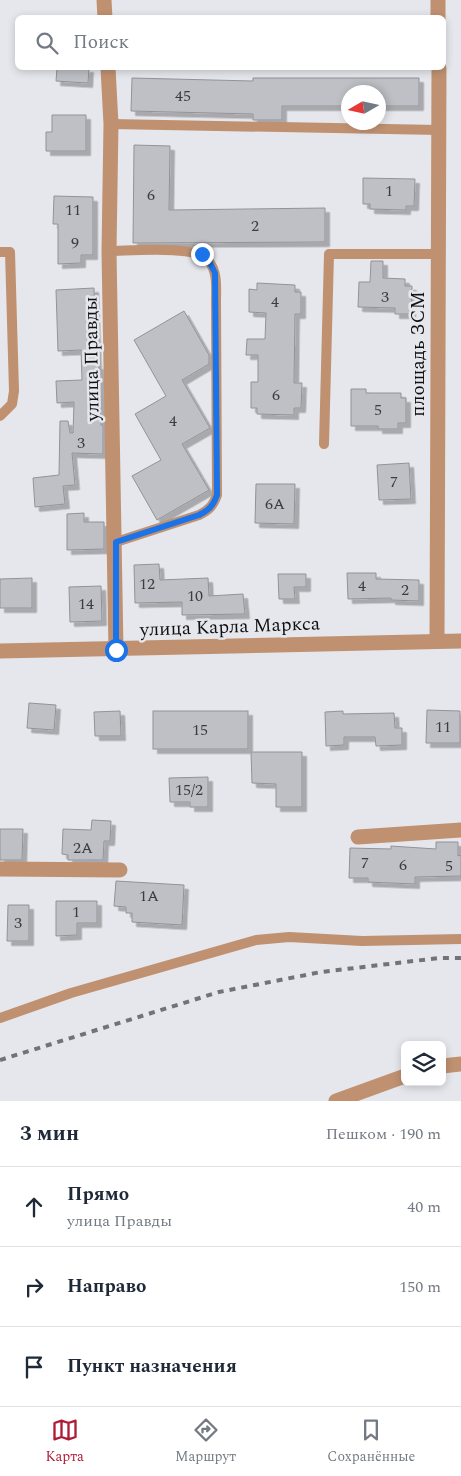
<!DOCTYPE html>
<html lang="ru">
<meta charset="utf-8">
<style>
:root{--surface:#fff;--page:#f2f2f3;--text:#1f2937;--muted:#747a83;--line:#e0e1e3;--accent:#af1b36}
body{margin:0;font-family:Spectral,serif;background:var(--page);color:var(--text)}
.controls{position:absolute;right:15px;bottom:15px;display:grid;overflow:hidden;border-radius:8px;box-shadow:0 2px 8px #0003}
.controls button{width:45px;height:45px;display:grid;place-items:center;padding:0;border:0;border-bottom:1px solid var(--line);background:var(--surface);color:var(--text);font:25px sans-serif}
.compass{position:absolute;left:341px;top:85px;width:45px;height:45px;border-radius:50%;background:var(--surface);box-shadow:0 2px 8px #0003;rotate:261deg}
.stop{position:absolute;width:15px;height:15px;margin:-11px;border:4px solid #1a73e8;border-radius:50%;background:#fff}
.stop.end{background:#1a73e8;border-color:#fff;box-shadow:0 1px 5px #0008}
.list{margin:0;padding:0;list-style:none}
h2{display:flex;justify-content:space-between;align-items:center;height:65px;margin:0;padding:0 20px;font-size:21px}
h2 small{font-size:16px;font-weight:400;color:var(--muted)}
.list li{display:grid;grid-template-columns:32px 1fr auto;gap:15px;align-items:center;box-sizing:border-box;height:80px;padding:0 20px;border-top:1px solid var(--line)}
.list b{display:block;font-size:19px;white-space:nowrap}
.list p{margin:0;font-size:16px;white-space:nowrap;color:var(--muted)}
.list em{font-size:16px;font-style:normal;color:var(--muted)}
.icon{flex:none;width:28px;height:28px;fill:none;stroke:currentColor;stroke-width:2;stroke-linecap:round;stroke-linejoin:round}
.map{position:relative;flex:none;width:461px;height:1101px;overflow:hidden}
.search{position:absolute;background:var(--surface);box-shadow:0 2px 8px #0003;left:15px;right:15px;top:15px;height:55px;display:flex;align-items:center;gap:12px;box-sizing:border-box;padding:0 18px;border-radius:8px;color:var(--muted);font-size:19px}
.sheet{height:305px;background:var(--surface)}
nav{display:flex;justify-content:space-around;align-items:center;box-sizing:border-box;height:70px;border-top:1px solid var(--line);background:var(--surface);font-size:14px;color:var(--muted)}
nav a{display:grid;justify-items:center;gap:2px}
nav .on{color:var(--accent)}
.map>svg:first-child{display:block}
.building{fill:#bfc0c6;stroke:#929297;filter:url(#shadow)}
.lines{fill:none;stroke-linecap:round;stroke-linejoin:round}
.lane{stroke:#bf9171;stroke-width:10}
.street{stroke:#bf9171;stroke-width:15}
.rail{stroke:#727376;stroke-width:4;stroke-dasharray:6 6;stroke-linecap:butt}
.route{stroke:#1a73e8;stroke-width:6}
.labels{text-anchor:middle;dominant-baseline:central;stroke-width:5;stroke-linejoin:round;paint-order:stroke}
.number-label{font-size:16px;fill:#3b3c3e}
.street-label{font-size:19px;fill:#0f1011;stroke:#e6e7ec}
</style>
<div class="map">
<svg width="461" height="1101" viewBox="0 0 461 1101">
<defs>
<filter id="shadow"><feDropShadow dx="4.5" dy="4.5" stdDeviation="0" flood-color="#0004"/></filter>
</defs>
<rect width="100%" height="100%" fill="#e6e7ec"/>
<!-- building -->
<g class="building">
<polygon points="57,68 89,68 88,83 56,81"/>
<polygon points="132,78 253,81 253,78 419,78 419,106 378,106 378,92 348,92 348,106 282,106 282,120 253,120 253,114 131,111"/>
<polygon points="52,115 86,115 86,151 46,151 46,132 52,132"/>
<polygon points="134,145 170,146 169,210 325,208 325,242 133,243"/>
<polygon points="363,178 415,179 414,206 406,206 406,210 370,209 370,204 363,204"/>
<polygon points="54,196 93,197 93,255 81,255 81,263 58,264 58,224 53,224"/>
<polygon points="371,261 383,261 383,278 405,279 405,286 412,286 411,314 395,314 395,308 358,307 359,282 370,282"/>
<polygon points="257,283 295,285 295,292 301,292 301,314 295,314 294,383 302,383 301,408 294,408 294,415 257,414 257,408 251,408 251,382 258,382 258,355 246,355 247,339 265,339 266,313 249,312 249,289 257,290"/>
<polygon points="94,288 97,365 99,365 101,425 103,425 103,454 72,453 75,485 63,486 65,504 35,507 33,478 59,475 60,421 68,421 70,433 73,433 74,402 57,403 56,381 82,380 81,350 58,351 56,290"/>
<polygon points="184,311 209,355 209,364 182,380 210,428 182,444 209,490 157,520 132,476 161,460 135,414 166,396 134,340"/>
<polygon points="351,389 366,389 366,393 401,393 401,398 406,398 406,423 398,423 398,429 378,429 378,426 351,426"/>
<polygon points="409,463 411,499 379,500 377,465"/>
<polygon points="256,484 295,484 294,524 255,523"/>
<polygon points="84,513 84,522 104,522 104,549 67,550 67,514"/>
<polygon points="159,564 160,580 208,578 209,596 243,594 245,614 182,615 182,602 135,603 134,565"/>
<polygon points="347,573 376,573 376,579 419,580 419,601 391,600 391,598 348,599"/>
<polygon points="278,574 306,574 306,587 294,587 295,599 279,599"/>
<polygon points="32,578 32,608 0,608 0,579"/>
<polygon points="101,586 102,621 70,622 69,587"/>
<polygon points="29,703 56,705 54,730 27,728"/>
<polygon points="427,710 460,711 460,743 426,743"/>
<polygon points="120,711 121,736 95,736 94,712"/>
<rect x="153" y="711" width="95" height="38"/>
<polygon points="343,711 343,714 394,713 395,728 402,728 402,745 376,746 375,737 344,737 344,745 326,746 325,712"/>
<polygon points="251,752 302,752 302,807 276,807 276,784 252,783"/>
<polygon points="208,777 208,807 190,807 190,802 170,802 169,778"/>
<polygon points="92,820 111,821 110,841 104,841 103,860 68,860 68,855 62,854 63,829 91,830"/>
<polygon points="0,829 23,829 22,860 0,860"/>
<polygon points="436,842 458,842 458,856 461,855 461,876 415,877 415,884 368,882 368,878 349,878 350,848 391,849 391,846 436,849"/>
<polygon points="116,881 184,885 182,925 132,922 132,913 126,913 126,907 114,906"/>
<polygon points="56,901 97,901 97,923 77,923 77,935 56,936"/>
<polygon points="8,905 29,905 29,941 7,941"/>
</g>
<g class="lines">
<!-- lane -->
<g class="lane">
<polyline points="111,124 439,130"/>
<path d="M109,251C130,251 196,245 208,260C218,272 216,287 216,301L217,495C213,506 209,510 199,515L116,542"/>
<polyline points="0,252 10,252 14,391 12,404 0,416"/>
<polyline points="324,444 329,254 439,254"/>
<polyline points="0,1018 71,993 256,940 289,937 362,941 461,939"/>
</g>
<!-- street -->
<g class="street">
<polyline points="104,0 105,18"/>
<polyline points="438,0 438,18"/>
<polyline points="108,68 111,124 109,251 116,650"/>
<polyline points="437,641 439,68"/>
<polyline points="0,651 461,641"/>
<polyline points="358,837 461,830"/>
<polyline points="0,869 120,870"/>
<polyline points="442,1066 461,1064"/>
<polyline points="336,1101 405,1076"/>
</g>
<!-- rail -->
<polyline class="rail" points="0,1060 219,992 321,972 439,958 461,958"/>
</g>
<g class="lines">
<!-- route -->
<path class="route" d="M116,650V542L199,515C209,510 213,506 217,495L215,273L209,261L202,254"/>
</g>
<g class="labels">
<!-- number labels -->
<g class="number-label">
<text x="183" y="96">45</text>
<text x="389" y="191">1</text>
<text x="151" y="195">6</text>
<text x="73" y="210">11</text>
<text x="255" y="226">2</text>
<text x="75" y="243">9</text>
<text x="385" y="297">3</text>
<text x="275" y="302">4</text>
<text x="276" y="395">6</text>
<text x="378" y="410">5</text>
<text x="173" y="421">4</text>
<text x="81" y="443">3</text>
<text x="394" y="482">7</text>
<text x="275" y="504">6А</text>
<text x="147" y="584">12</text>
<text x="362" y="586">4</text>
<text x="405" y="590">2</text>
<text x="195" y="596">10</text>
<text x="86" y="604">14</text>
<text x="443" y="727">11</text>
<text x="200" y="730">15</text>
<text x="189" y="790">15/2</text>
<text x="83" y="848">2А</text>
<text x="365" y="863">7</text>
<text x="403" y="865">6</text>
<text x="449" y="866">5</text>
<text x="149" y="896">1А</text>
<text x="76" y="912">1</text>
<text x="18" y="923">3</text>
</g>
<!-- street labels -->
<g class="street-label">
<text transform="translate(418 354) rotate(-90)">площадь ЗСМ</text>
<text transform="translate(92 359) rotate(-91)">улица Правды</text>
<text transform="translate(230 627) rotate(-2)">улица Карла Маркса</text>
</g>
</g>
</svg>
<div class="controls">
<button><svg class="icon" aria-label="layers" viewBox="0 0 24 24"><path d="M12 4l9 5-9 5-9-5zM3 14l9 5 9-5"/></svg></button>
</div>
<svg class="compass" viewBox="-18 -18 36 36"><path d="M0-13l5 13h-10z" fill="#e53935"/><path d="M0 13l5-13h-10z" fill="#747a83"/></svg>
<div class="stop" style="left:116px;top:650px"></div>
<div class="stop end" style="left:202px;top:254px"></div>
<div class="search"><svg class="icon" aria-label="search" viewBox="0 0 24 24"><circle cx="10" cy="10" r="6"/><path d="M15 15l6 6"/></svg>Поиск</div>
</div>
<section class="sheet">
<h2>3 мин<small>Пешком · 190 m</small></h2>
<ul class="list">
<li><svg class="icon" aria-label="ahead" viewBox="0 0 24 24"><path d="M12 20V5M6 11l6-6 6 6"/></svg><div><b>Прямо</b><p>улица Правды</p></div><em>40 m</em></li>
<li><svg class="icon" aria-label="right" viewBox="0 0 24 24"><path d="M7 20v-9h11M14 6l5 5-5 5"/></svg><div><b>Направо</b></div><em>150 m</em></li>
<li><svg class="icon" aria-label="arrive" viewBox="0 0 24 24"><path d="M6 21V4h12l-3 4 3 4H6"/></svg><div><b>Пункт назначения</b></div></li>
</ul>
</section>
<nav>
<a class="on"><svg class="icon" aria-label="map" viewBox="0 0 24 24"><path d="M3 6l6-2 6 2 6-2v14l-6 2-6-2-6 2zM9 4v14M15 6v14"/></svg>Карта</a>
<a><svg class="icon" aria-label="directions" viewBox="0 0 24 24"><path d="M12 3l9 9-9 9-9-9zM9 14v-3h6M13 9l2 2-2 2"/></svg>Маршрут</a>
<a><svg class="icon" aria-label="saved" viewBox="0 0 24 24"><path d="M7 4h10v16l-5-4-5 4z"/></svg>Сохранённые</a>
</nav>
